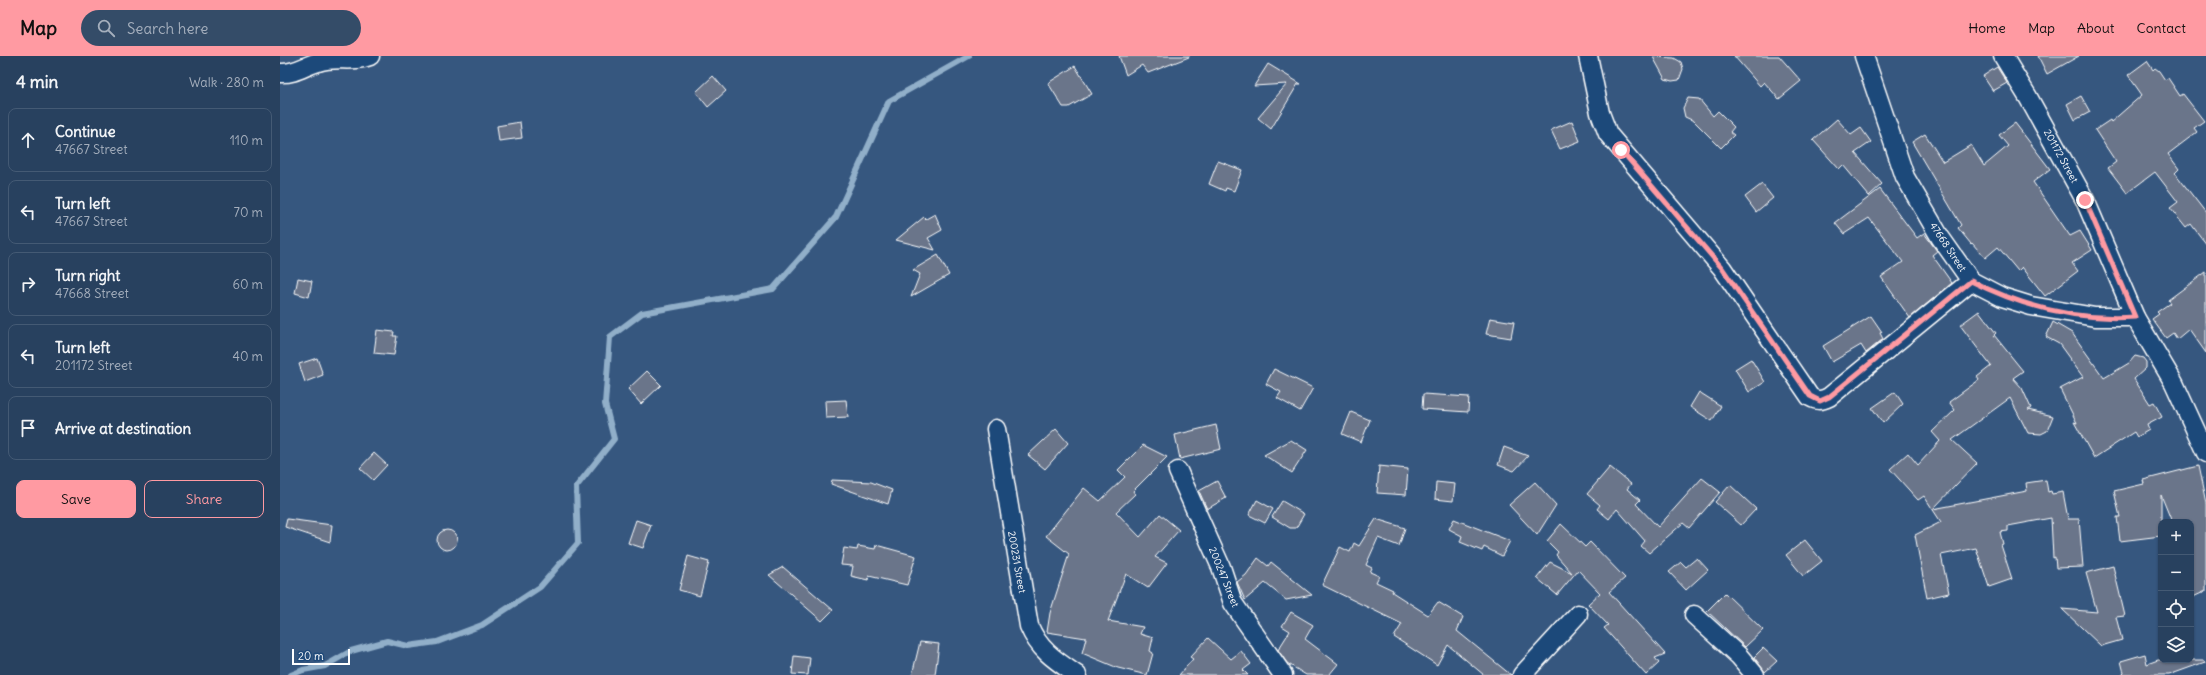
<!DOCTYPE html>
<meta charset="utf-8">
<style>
:root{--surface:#28415f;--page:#344c68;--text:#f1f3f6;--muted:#a5afbd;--line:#445a74;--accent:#ff9aa2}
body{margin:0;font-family:Delius,sans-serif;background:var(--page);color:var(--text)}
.controls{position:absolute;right:12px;bottom:12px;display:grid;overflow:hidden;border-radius:8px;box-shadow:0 1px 3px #0004}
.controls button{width:36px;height:36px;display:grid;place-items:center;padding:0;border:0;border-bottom:1px solid var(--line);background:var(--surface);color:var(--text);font:20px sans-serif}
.scale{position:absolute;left:12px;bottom:10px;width:58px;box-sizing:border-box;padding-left:4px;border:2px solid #fff;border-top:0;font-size:11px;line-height:14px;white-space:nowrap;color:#fff;-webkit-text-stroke:3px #1f4a7a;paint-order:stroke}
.stop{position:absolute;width:12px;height:12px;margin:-9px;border:3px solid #ff9aa2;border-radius:50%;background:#fff}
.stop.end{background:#ff9aa2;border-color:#fff;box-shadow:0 1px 4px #0008}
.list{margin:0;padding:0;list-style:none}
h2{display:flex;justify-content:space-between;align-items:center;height:52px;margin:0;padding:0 16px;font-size:17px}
h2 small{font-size:13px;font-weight:400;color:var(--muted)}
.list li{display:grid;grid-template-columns:26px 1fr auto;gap:12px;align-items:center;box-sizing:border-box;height:64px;margin:0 8px 8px;padding:0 8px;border:1px solid var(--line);border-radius:8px}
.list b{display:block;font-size:15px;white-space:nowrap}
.list p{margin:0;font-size:13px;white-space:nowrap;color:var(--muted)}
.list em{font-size:13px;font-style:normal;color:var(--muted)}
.actions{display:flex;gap:8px;padding:12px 16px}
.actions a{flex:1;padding:9px 0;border:1px solid var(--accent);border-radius:8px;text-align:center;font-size:14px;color:var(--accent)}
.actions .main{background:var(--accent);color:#111}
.icon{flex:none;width:22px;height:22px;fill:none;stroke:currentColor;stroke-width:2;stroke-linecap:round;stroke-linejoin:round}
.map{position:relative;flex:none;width:1926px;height:619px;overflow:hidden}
header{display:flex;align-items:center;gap:24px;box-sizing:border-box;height:56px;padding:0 20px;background:var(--accent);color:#111}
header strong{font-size:19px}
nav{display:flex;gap:22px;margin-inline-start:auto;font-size:14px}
.search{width:280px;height:36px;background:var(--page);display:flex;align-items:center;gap:10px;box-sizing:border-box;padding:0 14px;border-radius:22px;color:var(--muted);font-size:15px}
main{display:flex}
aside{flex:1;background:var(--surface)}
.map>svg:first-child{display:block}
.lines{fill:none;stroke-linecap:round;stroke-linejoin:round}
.stream{stroke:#91afc9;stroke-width:6}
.building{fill:#6a748a;stroke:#fff}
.minor-casing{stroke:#fff;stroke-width:21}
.minor{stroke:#1f4a7a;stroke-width:18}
.route{stroke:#ff9aa2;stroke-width:5}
.labels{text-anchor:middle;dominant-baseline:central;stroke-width:3;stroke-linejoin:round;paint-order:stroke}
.street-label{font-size:10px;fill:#fff;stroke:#1f4a7a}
</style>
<header>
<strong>Map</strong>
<div class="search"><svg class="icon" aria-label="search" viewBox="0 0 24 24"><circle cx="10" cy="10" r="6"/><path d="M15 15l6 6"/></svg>Search here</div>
<nav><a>Home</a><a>Map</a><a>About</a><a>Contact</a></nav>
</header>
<main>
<aside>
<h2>4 min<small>Walk · 280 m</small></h2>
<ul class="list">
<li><svg class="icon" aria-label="ahead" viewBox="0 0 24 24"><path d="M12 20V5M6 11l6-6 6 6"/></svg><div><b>Continue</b><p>47667 Street</p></div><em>110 m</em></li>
<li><svg class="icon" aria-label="left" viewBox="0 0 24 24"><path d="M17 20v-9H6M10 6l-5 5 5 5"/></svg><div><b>Turn left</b><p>47667 Street</p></div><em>70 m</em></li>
<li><svg class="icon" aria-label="right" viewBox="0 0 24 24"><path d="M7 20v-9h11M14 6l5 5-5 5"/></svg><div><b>Turn right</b><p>47668 Street</p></div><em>60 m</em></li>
<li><svg class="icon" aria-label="left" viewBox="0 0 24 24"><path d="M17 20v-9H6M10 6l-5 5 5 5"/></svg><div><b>Turn left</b><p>201172 Street</p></div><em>40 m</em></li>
<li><svg class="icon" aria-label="arrive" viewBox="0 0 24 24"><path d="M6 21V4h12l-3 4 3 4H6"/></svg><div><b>Arrive at destination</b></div></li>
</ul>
<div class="actions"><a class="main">Save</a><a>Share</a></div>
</aside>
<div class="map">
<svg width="1926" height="619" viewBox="0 0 1926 619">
<rect width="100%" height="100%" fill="#36577f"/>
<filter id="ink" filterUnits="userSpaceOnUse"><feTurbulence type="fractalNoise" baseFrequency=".025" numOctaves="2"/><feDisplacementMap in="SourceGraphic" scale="8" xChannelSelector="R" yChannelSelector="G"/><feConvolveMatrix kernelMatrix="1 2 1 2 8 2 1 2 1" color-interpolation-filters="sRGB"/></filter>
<g filter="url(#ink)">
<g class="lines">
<!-- stream -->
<polyline class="stream" points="11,619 23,614 45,610 71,595 107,585 128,590 157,586 202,569 260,531 298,487 296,431 334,383 325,348 330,281 362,257 493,233 556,161 609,45 689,0"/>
</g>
<!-- building -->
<g class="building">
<polygon points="839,0 909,0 909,1 868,17 862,9 846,19"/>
<polygon points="1454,0 1499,0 1521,25 1499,43 1484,26 1480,30"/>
<polygon points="1758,0 1799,0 1767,18"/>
<polygon points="1373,1 1394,2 1401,6 1403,13 1399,24 1392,25 1385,23"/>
<polygon points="1867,5 1873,14 1875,12 1879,15 1885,24 1888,22 1900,40 1903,38 1924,65 1914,72 1917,76 1888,98 1899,113 1895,117 1926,157 1926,188 1911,168 1906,172 1890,152 1898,146 1875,116 1847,137 1828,112 1836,106 1815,74 1830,64 1831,66 1862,39 1848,19"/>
<polygon points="988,8 1021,28 1018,28 991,73 978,62 1007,28 974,30"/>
<polygon points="795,10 812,38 789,51 783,51 768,27"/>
<polygon points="1717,11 1727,27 1713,35 1703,20"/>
<polygon points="433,20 446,35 428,51 416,36"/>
<polygon points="1801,40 1810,56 1795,64 1787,48"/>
<polygon points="1408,42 1419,43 1433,60 1438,55 1454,71 1450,76 1454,79 1441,92 1414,65 1405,61 1403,52"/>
<polygon points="1557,63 1571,79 1581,72 1591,86 1575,97 1602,128 1589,140 1563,109 1559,113 1533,84"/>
<polygon points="1292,65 1300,85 1280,93 1271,74"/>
<polygon points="240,66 242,82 219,85 217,70"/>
<polygon points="1735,67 1770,113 1753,126 1790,180 1800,175 1812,194 1792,207 1798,215 1765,240 1742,211 1738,215 1718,191 1705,202 1692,187 1691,188 1678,172 1681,169 1632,86 1645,78 1663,106 1691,89 1704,110 1728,90 1719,79"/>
<polygon points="938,105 962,114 954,135 946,132 945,135 929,128"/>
<polygon points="1482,128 1493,142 1476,156 1465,141"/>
<polygon points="1600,133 1637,182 1644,177 1649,184 1657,195 1652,199 1672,227 1630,262 1601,221 1623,206 1589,162 1564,178 1555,167"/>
<polygon points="655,158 662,174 648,182 655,194 616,184 644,161 646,163"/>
<polygon points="658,199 669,219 631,241 640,218 633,214"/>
<polygon points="1926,216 1926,297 1909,273 1897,283 1893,277 1886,282 1872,263 1879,258 1877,256 1890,247 1888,244"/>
<polygon points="18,222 32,225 29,241 15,237"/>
<polygon points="1699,255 1716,277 1714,279 1743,315 1733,322 1742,332 1751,352 1748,354 1773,360 1767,375 1761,378 1748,377 1730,342 1672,384 1697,407 1653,453 1747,435 1746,427 1766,424 1768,436 1771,435 1772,438 1783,436 1788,463 1799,463 1803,511 1776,512 1775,501 1773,502 1771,462 1728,470 1728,475 1720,476 1723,488 1721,489 1732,523 1709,531 1696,492 1661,499 1669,537 1647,542 1635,479 1661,466 1644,440 1638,444 1610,413 1628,397 1638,409 1660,385 1652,376 1675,354 1669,346 1699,324 1697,321 1711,310 1680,269"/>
<polygon points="1591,260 1602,276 1600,277 1603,283 1586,297 1581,289 1552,306 1543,290"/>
<polygon points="1210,262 1234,266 1231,282 1206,278"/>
<polygon points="1773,266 1792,277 1824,322 1849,307 1855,300 1863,302 1866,306 1866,312 1854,323 1870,348 1874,346 1882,361 1867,369 1869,374 1857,381 1854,376 1814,402 1794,366 1797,367 1780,333 1803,321 1779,288 1766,281"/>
<polygon points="97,274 114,276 113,280 117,280 114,299 94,297"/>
<polygon points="37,302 43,319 25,326 19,308"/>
<polygon points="1471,303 1485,326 1469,336 1455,313"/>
<polygon points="994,313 1033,332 1020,355 997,342 1001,336 986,328"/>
<polygon points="367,315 381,329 361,348 348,333"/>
<polygon points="1419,336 1441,350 1432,365 1410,351"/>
<polygon points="1615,336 1623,348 1603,367 1592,352"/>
<polygon points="1143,338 1189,341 1188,356 1142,353"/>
<polygon points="566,344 568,361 546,362 545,345"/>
<polygon points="1071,356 1090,364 1081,386 1062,378"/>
<polygon points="936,369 941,393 900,403 895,379"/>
<polygon points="776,373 788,387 765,413 748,399"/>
<polygon points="1011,384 1027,394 1012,417 984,399"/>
<polygon points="863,389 887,401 853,435 855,438 836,456 860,481 880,458 899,474 875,501 887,507 868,532 846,518 828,565 863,571 860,578 873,582 870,595 873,597 867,619 838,612 802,597 806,582 767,576 770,557 789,498 766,480 804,432 820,445 845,421 838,414"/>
<polygon points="1224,391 1248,400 1234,415 1218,409"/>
<polygon points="94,397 107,409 93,424 80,412"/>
<polygon points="1099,410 1128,413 1126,439 1097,437"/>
<polygon points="1918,410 1926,448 1926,535 1911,542 1911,466 1892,466 1881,439 1881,480 1840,485 1837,461 1840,461 1834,435 1864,428 1863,424"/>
<polygon points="1330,411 1351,428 1347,433 1360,444 1356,448 1378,471 1422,422 1440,436 1409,472 1403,467 1369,497 1361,490 1365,485 1337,453 1329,463 1317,453 1320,449 1307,438"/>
<polygon points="552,424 591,426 612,434 608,448 551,428"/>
<polygon points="937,425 946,442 927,453 919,435"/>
<polygon points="1156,426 1175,428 1173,445 1155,443"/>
<polygon points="1255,426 1276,449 1257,479 1229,449"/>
<polygon points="1450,429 1476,453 1461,469 1435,446"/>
<polygon points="977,444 993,453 985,467 969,459"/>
<polygon points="1002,445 1024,458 1016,472 1010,472 992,461"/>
<polygon points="7,463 52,469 50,486 5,471"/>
<polygon points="1096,463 1125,472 1119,490 1098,482 1086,509 1092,512 1090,516 1099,520 1096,526 1113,534 1112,536 1148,559 1158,546 1183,561 1177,575 1231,619 1204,619 1168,589 1157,609 1114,581 1122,568 1042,529 1060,491 1070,496 1074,487 1079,490"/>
<polygon points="1174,463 1230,485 1222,500 1204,491 1202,495 1180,486 1182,480 1169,473"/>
<polygon points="356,464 371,469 363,492 348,487"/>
<polygon points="1281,468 1305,491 1310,486 1345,522 1329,536 1385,598 1375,602 1379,607 1366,619 1324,572 1328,569 1308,548 1320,537 1298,514 1277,539 1257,522 1270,506 1292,517 1276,499 1278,496 1267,485"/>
<circle cx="167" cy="484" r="10"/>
<polygon points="1525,484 1542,505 1523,520 1506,499"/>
<polygon points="596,489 636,500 627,529 589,520 588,524 571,520 573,510 561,509 564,492 577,494 578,490 595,493"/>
<polygon points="408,500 429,506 420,540 399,534"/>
<polygon points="978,502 988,510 991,506 1032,539 1006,544 985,527 965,544 957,526 966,519"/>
<polygon points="1417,502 1428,514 1406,534 1389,516 1401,506 1406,511"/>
<polygon points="1833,510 1845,560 1836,561 1842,584 1821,590 1782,553 1817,556 1806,517"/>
<polygon points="503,511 553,554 542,565 489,519"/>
<polygon points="1445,537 1483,574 1465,591 1427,555"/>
<polygon points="1011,556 1033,569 1025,583 1058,608 1049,619 1026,619 1007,607 998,594 1010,575 1002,570"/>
<polygon points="928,582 951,603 961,595 971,608 963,614 968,619 899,619 913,603 910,601"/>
<polygon points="640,586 659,588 655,619 632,619"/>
<polygon points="1483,592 1497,605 1485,616 1474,601"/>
<polygon points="1865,598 1867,608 1878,604 1924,604 1925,606 1889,619 1842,619 1844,617 1841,605"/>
<polygon points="514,600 530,602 528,619 512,618"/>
</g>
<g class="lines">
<defs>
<g id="minor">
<path d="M1308,0L1320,57L1328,78L1442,212L1530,341C1537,345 1541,345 1549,341L1691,225"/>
<polyline points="1584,0 1625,121 1660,181 1691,225 1722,241 1751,250 1815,261 1855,261"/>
<polyline points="1723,0 1748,41 1805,144 1855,261 1894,327 1926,397"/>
<path d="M0,17C15,18 24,10 38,6C55,0 73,7 90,0"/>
<path d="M716,373L749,570C759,594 775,604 797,619"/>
<polyline points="898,415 941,511 953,547 1003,619"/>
<polyline points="1414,559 1459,600 1475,619"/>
<polyline points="1242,619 1298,558"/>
</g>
</defs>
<!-- minor casing -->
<use href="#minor" class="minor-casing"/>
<!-- minor -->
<use href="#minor" class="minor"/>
</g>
</g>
<g class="lines" filter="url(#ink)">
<!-- route -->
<path class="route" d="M1341,94L1442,212L1530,340L1540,345L1549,341L1691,225C1741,250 1798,265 1855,261L1805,144"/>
</g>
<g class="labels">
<!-- street labels -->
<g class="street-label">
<text transform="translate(1781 100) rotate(61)">201172 Street</text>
<text transform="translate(1668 191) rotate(56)">47668 Street</text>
<text transform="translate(737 506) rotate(80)">200231 Street</text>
<text transform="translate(944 521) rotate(68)">200247 Street</text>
</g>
</g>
</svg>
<div class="controls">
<button>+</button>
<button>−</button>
<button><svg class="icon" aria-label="locate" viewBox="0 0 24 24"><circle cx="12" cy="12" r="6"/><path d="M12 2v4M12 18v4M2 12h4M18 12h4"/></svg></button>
<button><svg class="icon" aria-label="layers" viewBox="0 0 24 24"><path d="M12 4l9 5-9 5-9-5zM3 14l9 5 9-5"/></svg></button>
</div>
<div class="scale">20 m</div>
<div class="stop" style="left:1341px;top:94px"></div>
<div class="stop end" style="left:1805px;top:144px"></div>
</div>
</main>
